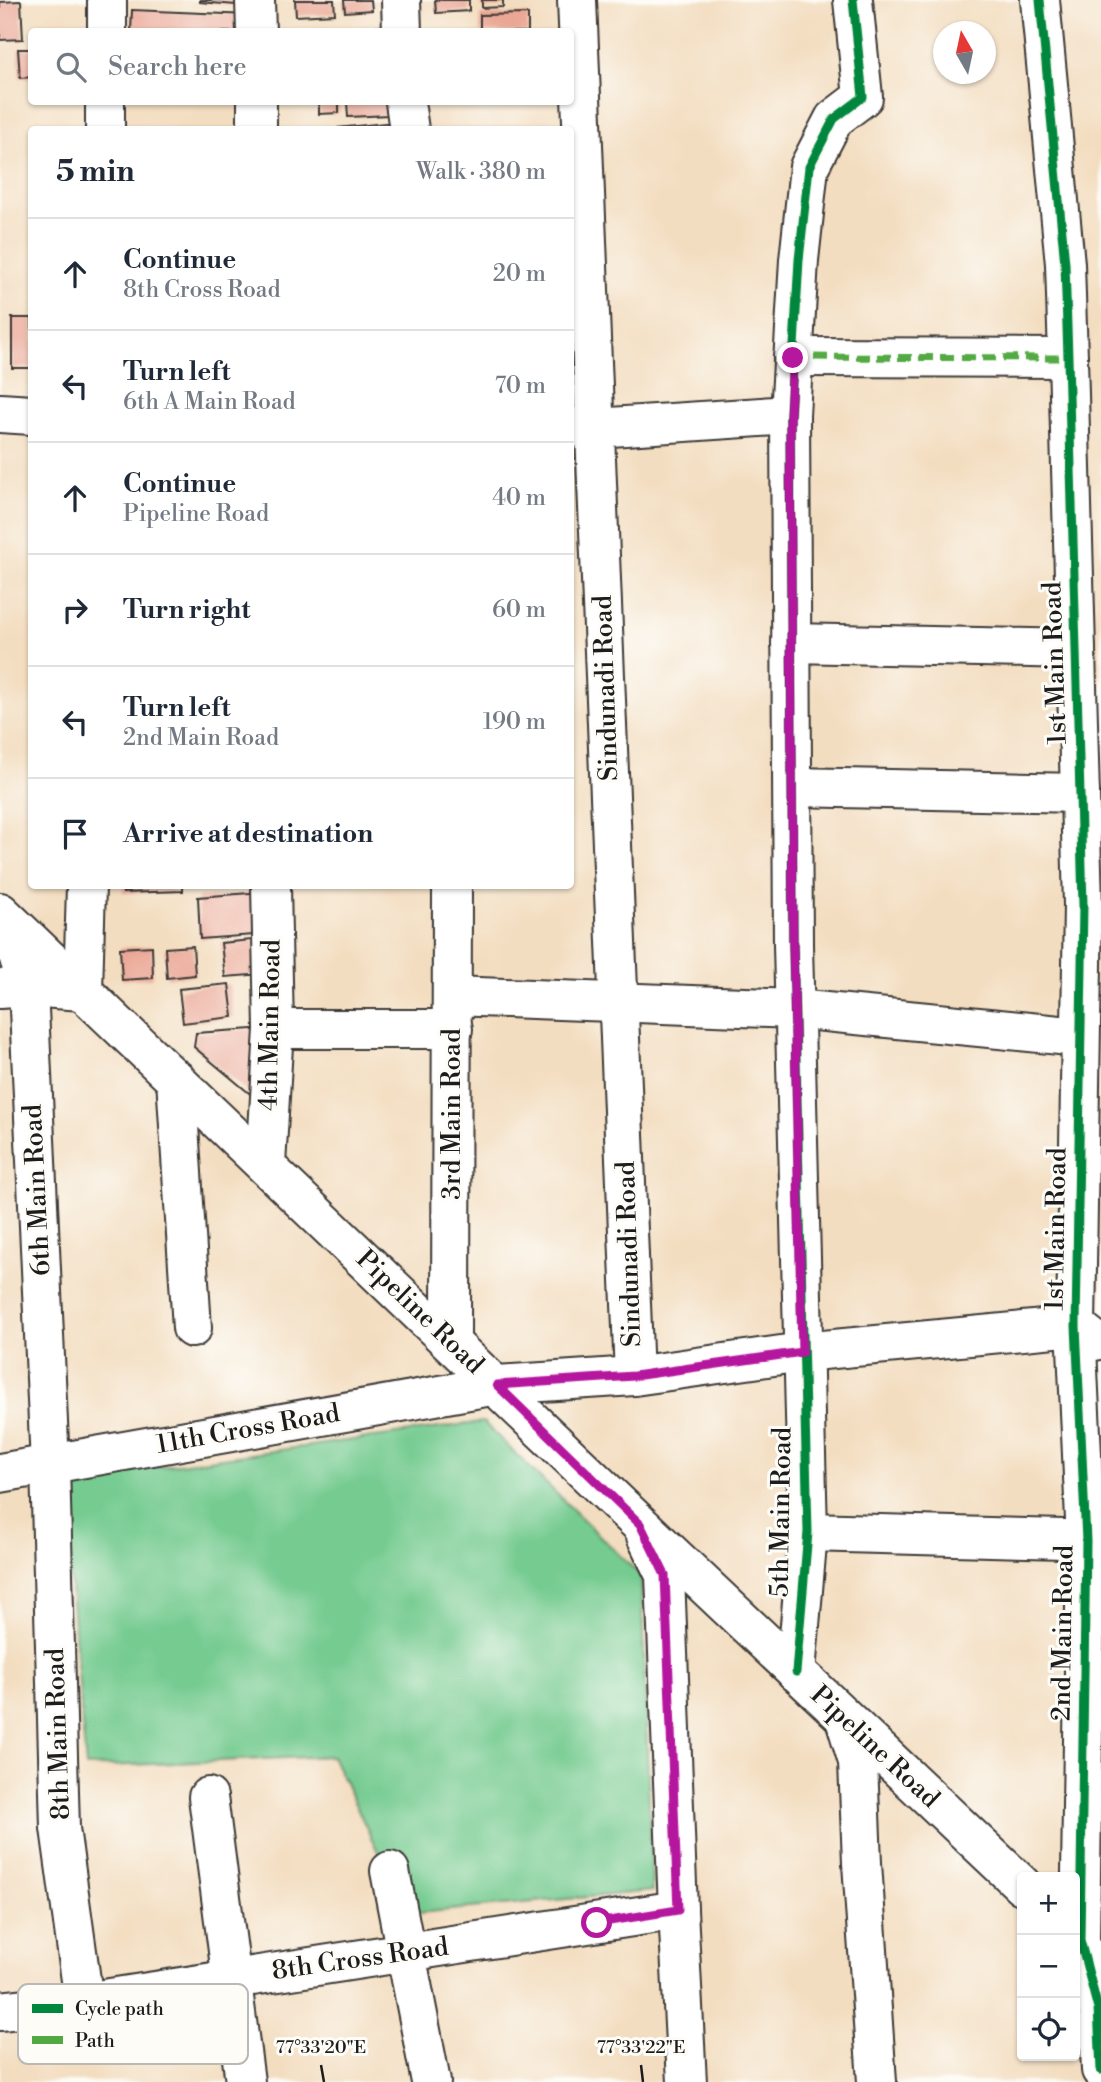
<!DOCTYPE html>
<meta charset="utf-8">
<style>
:root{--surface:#fff;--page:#f2f2f3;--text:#1f2937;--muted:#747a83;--line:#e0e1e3}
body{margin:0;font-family:"Libre Bodoni",serif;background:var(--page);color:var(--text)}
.controls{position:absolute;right:21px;bottom:21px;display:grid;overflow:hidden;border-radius:7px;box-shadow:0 2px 5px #0004}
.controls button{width:63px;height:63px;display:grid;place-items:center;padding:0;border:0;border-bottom:2px solid var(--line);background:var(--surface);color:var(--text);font:35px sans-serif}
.compass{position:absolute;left:933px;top:21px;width:63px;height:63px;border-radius:50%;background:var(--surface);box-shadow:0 2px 5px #0004;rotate:351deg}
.stop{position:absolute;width:21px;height:21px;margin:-16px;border:5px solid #b5179e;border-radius:50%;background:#fff}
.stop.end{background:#b5179e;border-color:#fff;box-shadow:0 2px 7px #0008}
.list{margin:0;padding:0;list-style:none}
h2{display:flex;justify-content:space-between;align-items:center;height:91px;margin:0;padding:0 28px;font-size:30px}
h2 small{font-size:23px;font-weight:400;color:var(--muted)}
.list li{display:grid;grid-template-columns:46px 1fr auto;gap:21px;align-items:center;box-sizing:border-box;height:112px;padding:0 28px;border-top:2px solid var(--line)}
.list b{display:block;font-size:26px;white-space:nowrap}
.list p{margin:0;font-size:23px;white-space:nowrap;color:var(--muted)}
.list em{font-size:23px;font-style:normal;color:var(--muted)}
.icon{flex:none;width:38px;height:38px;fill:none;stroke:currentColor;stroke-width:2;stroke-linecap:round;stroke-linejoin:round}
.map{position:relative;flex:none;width:1101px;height:2082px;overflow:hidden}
.search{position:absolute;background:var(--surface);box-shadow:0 2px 5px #0004;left:28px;top:28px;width:546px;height:77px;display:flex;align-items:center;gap:18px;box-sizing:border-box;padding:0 24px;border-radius:7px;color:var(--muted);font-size:26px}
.panel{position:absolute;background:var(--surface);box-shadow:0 2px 5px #0004;left:28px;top:126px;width:546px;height:763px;border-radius:7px}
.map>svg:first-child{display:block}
.green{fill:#75cb90;stroke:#487456;stroke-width:2}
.building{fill:#eba796}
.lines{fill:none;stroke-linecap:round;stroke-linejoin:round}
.minor-casing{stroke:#3c3935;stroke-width:42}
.minor{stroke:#fff;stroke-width:38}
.quiet{stroke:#52a943;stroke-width:7;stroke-dasharray:14 7;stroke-linecap:butt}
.cycleway-casing{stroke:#fdfcf7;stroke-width:13}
.cycleway{stroke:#00873e;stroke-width:9}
.route{stroke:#b5179e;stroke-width:9}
.ticks{fill:none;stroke:#1c1c1c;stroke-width:2.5}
.labels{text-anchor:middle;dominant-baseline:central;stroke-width:6;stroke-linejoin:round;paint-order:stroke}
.street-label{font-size:26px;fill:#1c1c1c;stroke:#fdfcf7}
.key{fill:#fdfcf7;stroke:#bab9b5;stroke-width:2}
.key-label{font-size:19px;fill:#1c1c1c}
.ticks-label{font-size:18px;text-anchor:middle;fill:#1c1c1c;stroke:#fdfcf7;stroke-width:6;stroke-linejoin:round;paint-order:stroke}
</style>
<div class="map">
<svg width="1101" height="2082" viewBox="0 0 1101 2082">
<rect width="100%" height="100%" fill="#fdfcf7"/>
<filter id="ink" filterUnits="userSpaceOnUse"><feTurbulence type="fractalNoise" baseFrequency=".0143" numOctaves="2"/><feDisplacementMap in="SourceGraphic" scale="14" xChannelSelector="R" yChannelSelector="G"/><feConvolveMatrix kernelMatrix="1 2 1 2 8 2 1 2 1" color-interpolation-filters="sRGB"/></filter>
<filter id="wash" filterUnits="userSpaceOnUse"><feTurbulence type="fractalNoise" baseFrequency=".00686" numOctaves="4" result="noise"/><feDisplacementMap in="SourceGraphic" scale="28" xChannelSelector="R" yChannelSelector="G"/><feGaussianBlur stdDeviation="1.57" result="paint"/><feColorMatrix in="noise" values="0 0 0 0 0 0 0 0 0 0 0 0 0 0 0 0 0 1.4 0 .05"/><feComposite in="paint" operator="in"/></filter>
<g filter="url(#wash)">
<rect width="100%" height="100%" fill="#f3ddc0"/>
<!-- green -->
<polygon class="green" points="483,1422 641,1576 652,1891 408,1914 332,1756 86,1767 62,1480"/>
<g id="blocks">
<!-- building -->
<g class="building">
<polygon points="200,0 237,0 236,5 200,2"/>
<polygon points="295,0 334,0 335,14 296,16"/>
<polygon points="344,0 371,0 372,10 345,12"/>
<polygon points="435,0 469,0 469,11 436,13"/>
<polygon points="482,0 503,0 503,7 482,8"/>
<polygon points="21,1 23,39 0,40 0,2"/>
<polygon points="132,10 249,15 248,32 131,32"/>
<polygon points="528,14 528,32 480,32 480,15"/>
<polygon points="394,26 394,32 322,32 322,29"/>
<polygon points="18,49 32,49 32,77 20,78"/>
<polygon points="319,102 339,102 339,113 319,114"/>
<polygon points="347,102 389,102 389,115 348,117"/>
<polygon points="395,122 396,130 338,130 338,128"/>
<rect x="12" y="318" width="20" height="50"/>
<polygon points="123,886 183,886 183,891 123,893"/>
<polygon points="263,892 267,934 200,939 198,897"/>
<polygon points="262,939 265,974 225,977 221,943"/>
<polygon points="152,946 153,978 122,980 120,948"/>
<polygon points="193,946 195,975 167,978 165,948"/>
<polygon points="229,984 233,1017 183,1023 179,989"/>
<polygon points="267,1028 267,1108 194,1047 196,1033"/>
</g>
</g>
</g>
<g filter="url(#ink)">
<use href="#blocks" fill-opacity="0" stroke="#3c3935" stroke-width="2"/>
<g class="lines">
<defs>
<g id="minor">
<polyline points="255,0 256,32"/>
<polyline points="401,0 402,32"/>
<polyline points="577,0 634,1376"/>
<polyline points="1040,0 1065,264 1068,358 1083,905 1076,1326 1086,1541 1080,1940 1098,2009 1101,2070"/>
<polyline points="107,32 107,0"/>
<polyline points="257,102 257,130"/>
<polyline points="405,102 409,130"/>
<polyline points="105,130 105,102"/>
<polyline points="793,357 1068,358"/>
<polyline points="0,413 32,415"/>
<polyline points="570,427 595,428 790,415"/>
<polyline points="791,643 1076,649"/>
<polyline points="793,787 1080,793"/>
<polyline points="0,912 640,1524 1022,1885"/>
<polyline points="7,920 28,987 50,1465 60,1828 84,2002"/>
<polyline points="0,989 28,987 83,991 86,886"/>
<polyline points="452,996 795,1009 1080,1037"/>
<polyline points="274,1029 453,1029"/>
<polyline points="176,1079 192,1328"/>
<polyline points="266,1165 274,1029 271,886"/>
<polyline points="451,1342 452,886"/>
<polyline points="0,1473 497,1385 634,1376 802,1352 1076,1326 1095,1341"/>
<polyline points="808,1532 1101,1540"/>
<polyline points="646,1536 665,1575 678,1910 687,2082"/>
<polyline points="796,1672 808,1532 793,945 790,415 799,260 809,167 834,119 863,97 853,0"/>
<polyline points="845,1719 858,1762 862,1863 877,2082"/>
<polyline points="208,1797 245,2082"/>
<polyline points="390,1871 431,2082"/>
<polyline points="0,2011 84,2002 678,1910"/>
</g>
</defs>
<!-- minor casing -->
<use href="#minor" class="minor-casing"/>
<!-- minor -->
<use href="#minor" class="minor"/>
<!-- quiet -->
<polyline class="quiet" points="793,357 1068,358"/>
<defs>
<g id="cycleway">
<polyline points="1040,0 1065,264 1068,358 1083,905 1076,1326 1086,1541 1080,1940 1098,2009 1101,2070"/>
<polyline points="796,1672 808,1532 793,945 790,415 799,260 809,167 834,119 863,97 853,0"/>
</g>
</defs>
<!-- cycleway casing -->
<use href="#cycleway" class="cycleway-casing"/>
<!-- cycleway -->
<use href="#cycleway" class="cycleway"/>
</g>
</g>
<g class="lines" filter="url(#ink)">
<!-- route -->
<polyline class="route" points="597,1923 678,1910 665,1575 640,1524 497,1385 634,1376 802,1352 793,945 790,415 793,358"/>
</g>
<!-- ticks -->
<path class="ticks" d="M321,2065L324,2082M641,2065L643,2082"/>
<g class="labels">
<!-- street labels -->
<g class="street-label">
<text transform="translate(1055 663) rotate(-92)">1st Main Road</text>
<text transform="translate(606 688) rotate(-92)">Sindunadi Road</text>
<text transform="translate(270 1025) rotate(-89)">4th Main Road</text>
<text transform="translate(452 1114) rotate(-90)">3rd Main Road</text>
<text transform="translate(37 1190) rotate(-93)">6th Main Road</text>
<text transform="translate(1056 1229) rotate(-89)">1st Main Road</text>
<text transform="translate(629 1254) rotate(-92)">Sindunadi Road</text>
<text transform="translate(420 1312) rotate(44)">Pipeline Road</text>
<text transform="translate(248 1429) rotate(-10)">11th Cross Road</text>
<text transform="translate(781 1512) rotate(-89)">5th Main Road</text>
<text transform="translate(1063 1633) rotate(-89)">2nd Main Road</text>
<text transform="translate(58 1734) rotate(-92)">8th Main Road</text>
<text transform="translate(875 1747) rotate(43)">Pipeline Road</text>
<text transform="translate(360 1959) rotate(-8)">8th Cross Road</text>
</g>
</g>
<!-- legend -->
<rect x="18" y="1984" width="230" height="80" rx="10" class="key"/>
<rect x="32" y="2004" width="31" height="9" fill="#00873e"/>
<rect x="32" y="2036" width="31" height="8" fill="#52a943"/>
<g class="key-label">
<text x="75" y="2015">Cycle path</text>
<text x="75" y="2047">Path</text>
</g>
<g class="ticks-label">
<text x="321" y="2053">77°33'20"E</text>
<text x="641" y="2053">77°33'22"E</text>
</g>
</svg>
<div class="controls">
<button>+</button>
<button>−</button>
<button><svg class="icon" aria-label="locate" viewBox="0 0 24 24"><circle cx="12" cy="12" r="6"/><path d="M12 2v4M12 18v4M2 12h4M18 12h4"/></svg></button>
</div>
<svg class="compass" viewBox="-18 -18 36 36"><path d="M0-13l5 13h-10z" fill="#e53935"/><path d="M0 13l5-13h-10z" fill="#747a83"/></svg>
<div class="stop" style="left:597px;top:1923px"></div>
<div class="stop end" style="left:793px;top:358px"></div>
<div class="search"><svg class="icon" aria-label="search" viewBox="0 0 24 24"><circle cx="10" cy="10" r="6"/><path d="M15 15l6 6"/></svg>Search here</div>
<section class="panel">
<h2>5 min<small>Walk · 380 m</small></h2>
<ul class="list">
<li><svg class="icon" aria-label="ahead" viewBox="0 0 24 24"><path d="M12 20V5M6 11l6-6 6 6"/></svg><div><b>Continue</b><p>8th Cross Road</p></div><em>20 m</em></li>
<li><svg class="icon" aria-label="left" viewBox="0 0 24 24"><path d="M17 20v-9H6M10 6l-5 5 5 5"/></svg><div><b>Turn left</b><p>6th A Main Road</p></div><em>70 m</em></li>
<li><svg class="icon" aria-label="ahead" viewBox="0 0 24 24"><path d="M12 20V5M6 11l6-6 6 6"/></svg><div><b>Continue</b><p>Pipeline Road</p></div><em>40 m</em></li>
<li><svg class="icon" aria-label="right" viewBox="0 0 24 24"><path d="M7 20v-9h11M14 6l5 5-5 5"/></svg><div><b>Turn right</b></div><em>60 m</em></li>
<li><svg class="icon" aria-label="left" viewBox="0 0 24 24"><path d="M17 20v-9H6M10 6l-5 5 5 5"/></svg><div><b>Turn left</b><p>2nd Main Road</p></div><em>190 m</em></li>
<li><svg class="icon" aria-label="arrive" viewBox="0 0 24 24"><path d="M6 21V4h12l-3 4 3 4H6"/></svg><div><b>Arrive at destination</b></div></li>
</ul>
</section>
</div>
